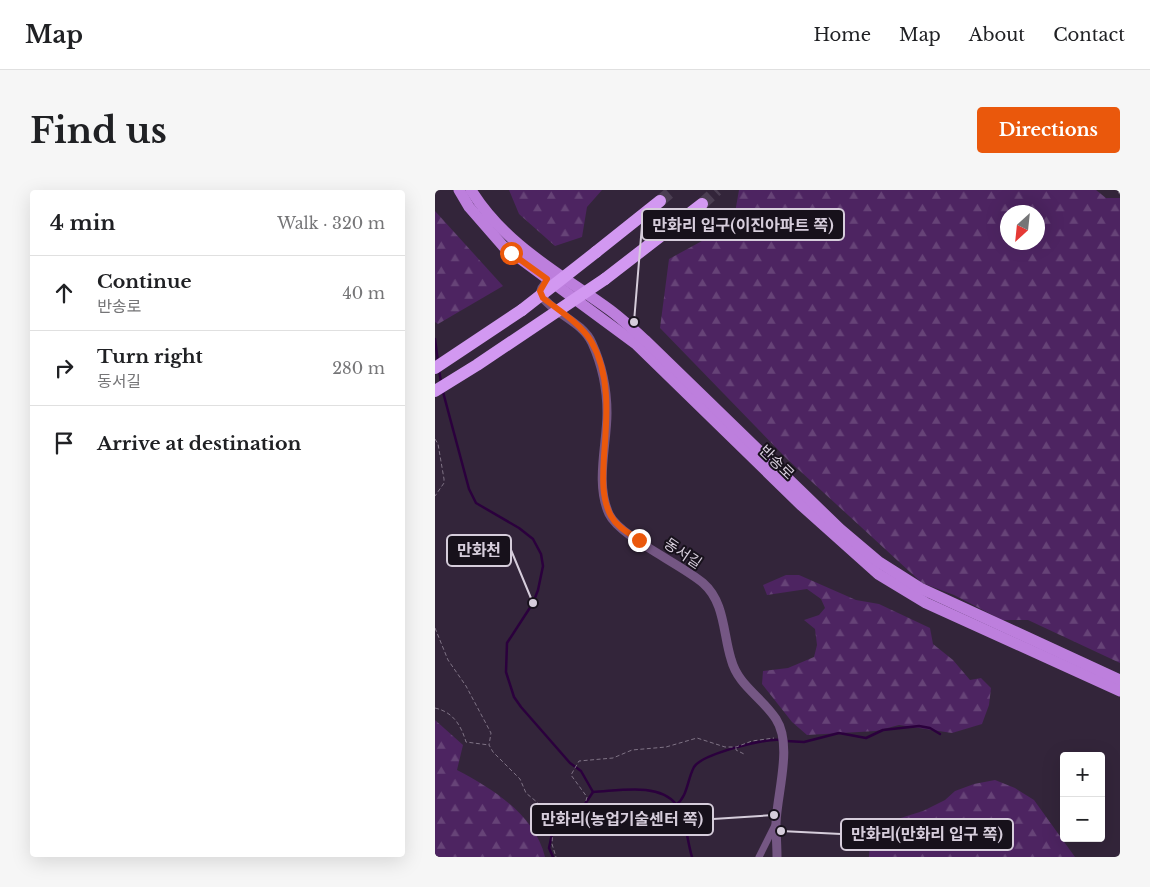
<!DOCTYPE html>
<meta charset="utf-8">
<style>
:root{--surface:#fff;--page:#f6f6f6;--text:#202124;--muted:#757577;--line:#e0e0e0;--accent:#ea580c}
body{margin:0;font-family:"Libre Baskerville","Noto Sans KR",serif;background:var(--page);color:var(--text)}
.controls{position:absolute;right:15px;bottom:15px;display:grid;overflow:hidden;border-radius:5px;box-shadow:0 5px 20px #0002}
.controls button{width:45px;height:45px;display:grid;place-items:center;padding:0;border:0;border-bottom:1px solid var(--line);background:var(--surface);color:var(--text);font:25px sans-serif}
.compass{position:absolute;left:565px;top:15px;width:45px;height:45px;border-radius:50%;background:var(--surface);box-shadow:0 5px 20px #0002;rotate:207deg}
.stop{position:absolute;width:15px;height:15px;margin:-11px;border:4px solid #ea580c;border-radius:50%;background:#fff}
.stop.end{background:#ea580c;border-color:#fff;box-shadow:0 1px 5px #0008}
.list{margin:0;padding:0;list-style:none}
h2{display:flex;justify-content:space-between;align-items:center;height:65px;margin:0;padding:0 20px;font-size:21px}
h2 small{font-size:16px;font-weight:400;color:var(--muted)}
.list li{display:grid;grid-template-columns:32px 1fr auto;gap:15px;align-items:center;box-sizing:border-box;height:75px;padding:0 20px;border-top:1px solid var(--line)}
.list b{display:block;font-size:19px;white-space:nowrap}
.list p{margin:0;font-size:16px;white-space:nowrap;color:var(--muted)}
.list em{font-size:16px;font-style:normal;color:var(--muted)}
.icon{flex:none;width:28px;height:28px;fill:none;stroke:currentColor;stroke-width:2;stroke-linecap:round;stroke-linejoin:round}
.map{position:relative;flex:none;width:685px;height:667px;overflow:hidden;border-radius:5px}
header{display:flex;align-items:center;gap:30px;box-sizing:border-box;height:70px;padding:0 25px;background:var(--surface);border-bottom:1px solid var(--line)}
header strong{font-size:24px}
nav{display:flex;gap:28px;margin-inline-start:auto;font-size:18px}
.intro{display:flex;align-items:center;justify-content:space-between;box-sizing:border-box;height:120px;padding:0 30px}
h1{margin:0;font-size:35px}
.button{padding:12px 22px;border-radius:5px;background:var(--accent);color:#fff;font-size:18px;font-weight:700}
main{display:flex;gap:30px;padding:0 30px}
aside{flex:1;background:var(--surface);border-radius:5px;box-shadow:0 5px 20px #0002}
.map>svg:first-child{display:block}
.forest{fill:url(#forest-firs);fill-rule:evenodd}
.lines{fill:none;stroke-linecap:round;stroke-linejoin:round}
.stream{stroke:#2b003d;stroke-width:2.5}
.motorway-tunnel{stroke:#4b3e52;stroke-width:12;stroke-dasharray:12 6;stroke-linecap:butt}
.path{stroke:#7f7385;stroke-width:1;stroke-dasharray:4 2.5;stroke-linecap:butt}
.minor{stroke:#755784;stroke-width:7}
.tertiary{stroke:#755784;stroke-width:9}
.primary{stroke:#bd7fdd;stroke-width:11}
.motorway{stroke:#d298f1;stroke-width:12}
.motorway-bridge{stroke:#d298f1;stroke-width:12}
.route{stroke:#ea580c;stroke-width:6}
.labels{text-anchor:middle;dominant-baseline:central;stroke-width:4;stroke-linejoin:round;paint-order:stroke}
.street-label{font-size:15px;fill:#d6cddb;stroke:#17111b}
.leader{fill:none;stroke:#d6cddb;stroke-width:2}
.callout-dot{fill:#d6cddb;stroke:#17111b;stroke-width:2}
.callout{fill:#17111b;stroke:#d6cddb;stroke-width:2}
.callout-label{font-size:16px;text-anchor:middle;font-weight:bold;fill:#d6cddb}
</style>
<header>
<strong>Map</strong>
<nav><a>Home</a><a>Map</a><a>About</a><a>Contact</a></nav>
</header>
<div class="intro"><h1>Find us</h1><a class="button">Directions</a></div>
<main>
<aside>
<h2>4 min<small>Walk · 320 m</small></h2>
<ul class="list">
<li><svg class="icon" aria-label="ahead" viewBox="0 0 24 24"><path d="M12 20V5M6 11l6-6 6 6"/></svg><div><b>Continue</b><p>반송로</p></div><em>40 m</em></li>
<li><svg class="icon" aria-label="right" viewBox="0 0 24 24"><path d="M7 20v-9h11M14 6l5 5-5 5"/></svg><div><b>Turn right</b><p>동서길</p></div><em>280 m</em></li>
<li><svg class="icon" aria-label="arrive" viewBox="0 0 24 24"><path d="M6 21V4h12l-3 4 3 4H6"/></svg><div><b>Arrive at destination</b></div></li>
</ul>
</aside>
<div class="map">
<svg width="685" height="667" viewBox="0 0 685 667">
<defs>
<pattern id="forest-firs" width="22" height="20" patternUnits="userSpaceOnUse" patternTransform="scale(1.25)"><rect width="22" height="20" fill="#4d2461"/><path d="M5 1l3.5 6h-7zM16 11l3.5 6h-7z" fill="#664377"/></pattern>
</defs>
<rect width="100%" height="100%" fill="#33253a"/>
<!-- forest -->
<g class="forest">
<polygon points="74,0 167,0 152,17 147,47 120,56 84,24"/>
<path d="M304,0H661L671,8H685V473L593,430H567L519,405L487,393L352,269L225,138L234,69L298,34ZM572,22H602V52H572Z"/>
<polygon points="0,21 68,96 3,134 0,132"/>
<polygon points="351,385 364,385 421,410 444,414 495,438 498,454 518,470 535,490 546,488 556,498 554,515 547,534 517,543 464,535 441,541 372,545 357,532 327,494 328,481 353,478 379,467 382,455 380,439 369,430 384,425 390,418 386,409 372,399 332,405 328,395"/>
<path d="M0,530L28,555L22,580C58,599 100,625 110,667H0Z"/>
<polygon points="560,590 580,598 599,610 640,667 434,667 435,651 443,635 488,621 510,610 520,601 539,594"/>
</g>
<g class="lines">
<!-- stream -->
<g class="stream">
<polyline points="0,149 3,172"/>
<polyline points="4,180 6,192"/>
<path d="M8,202L34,299L41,313L84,338L98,349L106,364L108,376L103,400L98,413L72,453L71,482L79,507L86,517L135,573L146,581L158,602C183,601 223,592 241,614C251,627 252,651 257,667"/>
<polyline points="351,551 369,552 404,543 431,548 448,540 484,536 495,538 505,544"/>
<path d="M241,615C253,606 252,590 259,577C267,564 330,548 345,550"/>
<polyline points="118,667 114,658 117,644 136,635 158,602"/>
</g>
<!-- motorway-tunnel -->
<g class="motorway-tunnel">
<polyline points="225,11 238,0"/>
<polyline points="267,14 282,0"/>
</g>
<!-- path -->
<g class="path">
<polyline points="683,0 685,6"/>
<polyline points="0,249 3,254 9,289 9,293 0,306"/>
<polyline points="0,438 13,470 31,496 56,543 54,555 58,562 85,589 91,603 103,613 118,639 117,654 121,667"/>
<path d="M0,518C18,522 26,535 31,552L54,555"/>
<polyline points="301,558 301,560 309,564"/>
<path d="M119,642C132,636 149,622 152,607L136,585L144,571L178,568L197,560L231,557L262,548L290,557H301L317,551L339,548"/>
</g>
<!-- minor -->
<polyline class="minor" points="324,667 340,635"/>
<!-- tertiary -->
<path class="tertiary" d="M117,84L107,98L105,104C118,124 147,131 157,153C167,175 172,198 172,223C172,255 160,293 174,324C185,347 246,374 268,393C290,412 288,444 296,469C303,496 327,507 341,529C358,555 342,603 341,633C341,644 342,656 342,667"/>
<!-- primary -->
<g class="primary">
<polyline points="24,0 34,17 68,56 201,154 367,316 443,384 491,413 685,501"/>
<path d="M36,0C70,55 124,83 175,120C187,129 199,140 210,150L405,339L444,372L485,398L685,490"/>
</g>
<!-- motorway -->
<g class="motorway">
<polyline points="161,62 225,11"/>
<polyline points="170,89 267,14"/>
<polyline points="0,178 87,120"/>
</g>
<!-- motorway-bridge -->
<g class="motorway-bridge">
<polyline points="87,120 161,62"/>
<polyline points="0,201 42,175 170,89"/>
</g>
</g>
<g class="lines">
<!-- route -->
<path class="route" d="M76,63L112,89L105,101L108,108C123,120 145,133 156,151C176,185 172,228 169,266C168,285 166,308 176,326C182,337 194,343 204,350"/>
</g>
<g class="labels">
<!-- street labels -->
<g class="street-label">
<text transform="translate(342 272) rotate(44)">반송로</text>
<text transform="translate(248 363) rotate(34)">동서길</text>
</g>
</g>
<!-- callouts -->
<path class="leader" d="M199 132L207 35M98 413L76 360M339 625L278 629M346 641L406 644"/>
<g class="callout-dot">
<circle cx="199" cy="132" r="5"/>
<circle cx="98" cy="413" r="5"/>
<circle cx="339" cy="625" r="5"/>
<circle cx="346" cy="641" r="5"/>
</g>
<g class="callout">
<rect x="207" y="19" width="202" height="31" rx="5"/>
<rect x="12" y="345" width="64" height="31" rx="5"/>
<rect x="96" y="614" width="182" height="31" rx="5"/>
<rect x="406" y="629" width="172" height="31" rx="5"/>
</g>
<g class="callout-label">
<text x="308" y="41">만화리 입구(이진아파트 쪽)</text>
<text x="44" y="366">만화천</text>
<text x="187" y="635">만화리(농업기술센터 쪽)</text>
<text x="492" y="650">만화리(만화리 입구 쪽)</text>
</g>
</svg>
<div class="controls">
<button>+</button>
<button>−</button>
</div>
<svg class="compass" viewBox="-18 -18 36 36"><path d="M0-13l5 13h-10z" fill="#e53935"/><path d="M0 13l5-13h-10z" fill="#757577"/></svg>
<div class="stop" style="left:76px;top:63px"></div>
<div class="stop end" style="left:204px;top:350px"></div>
</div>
</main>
